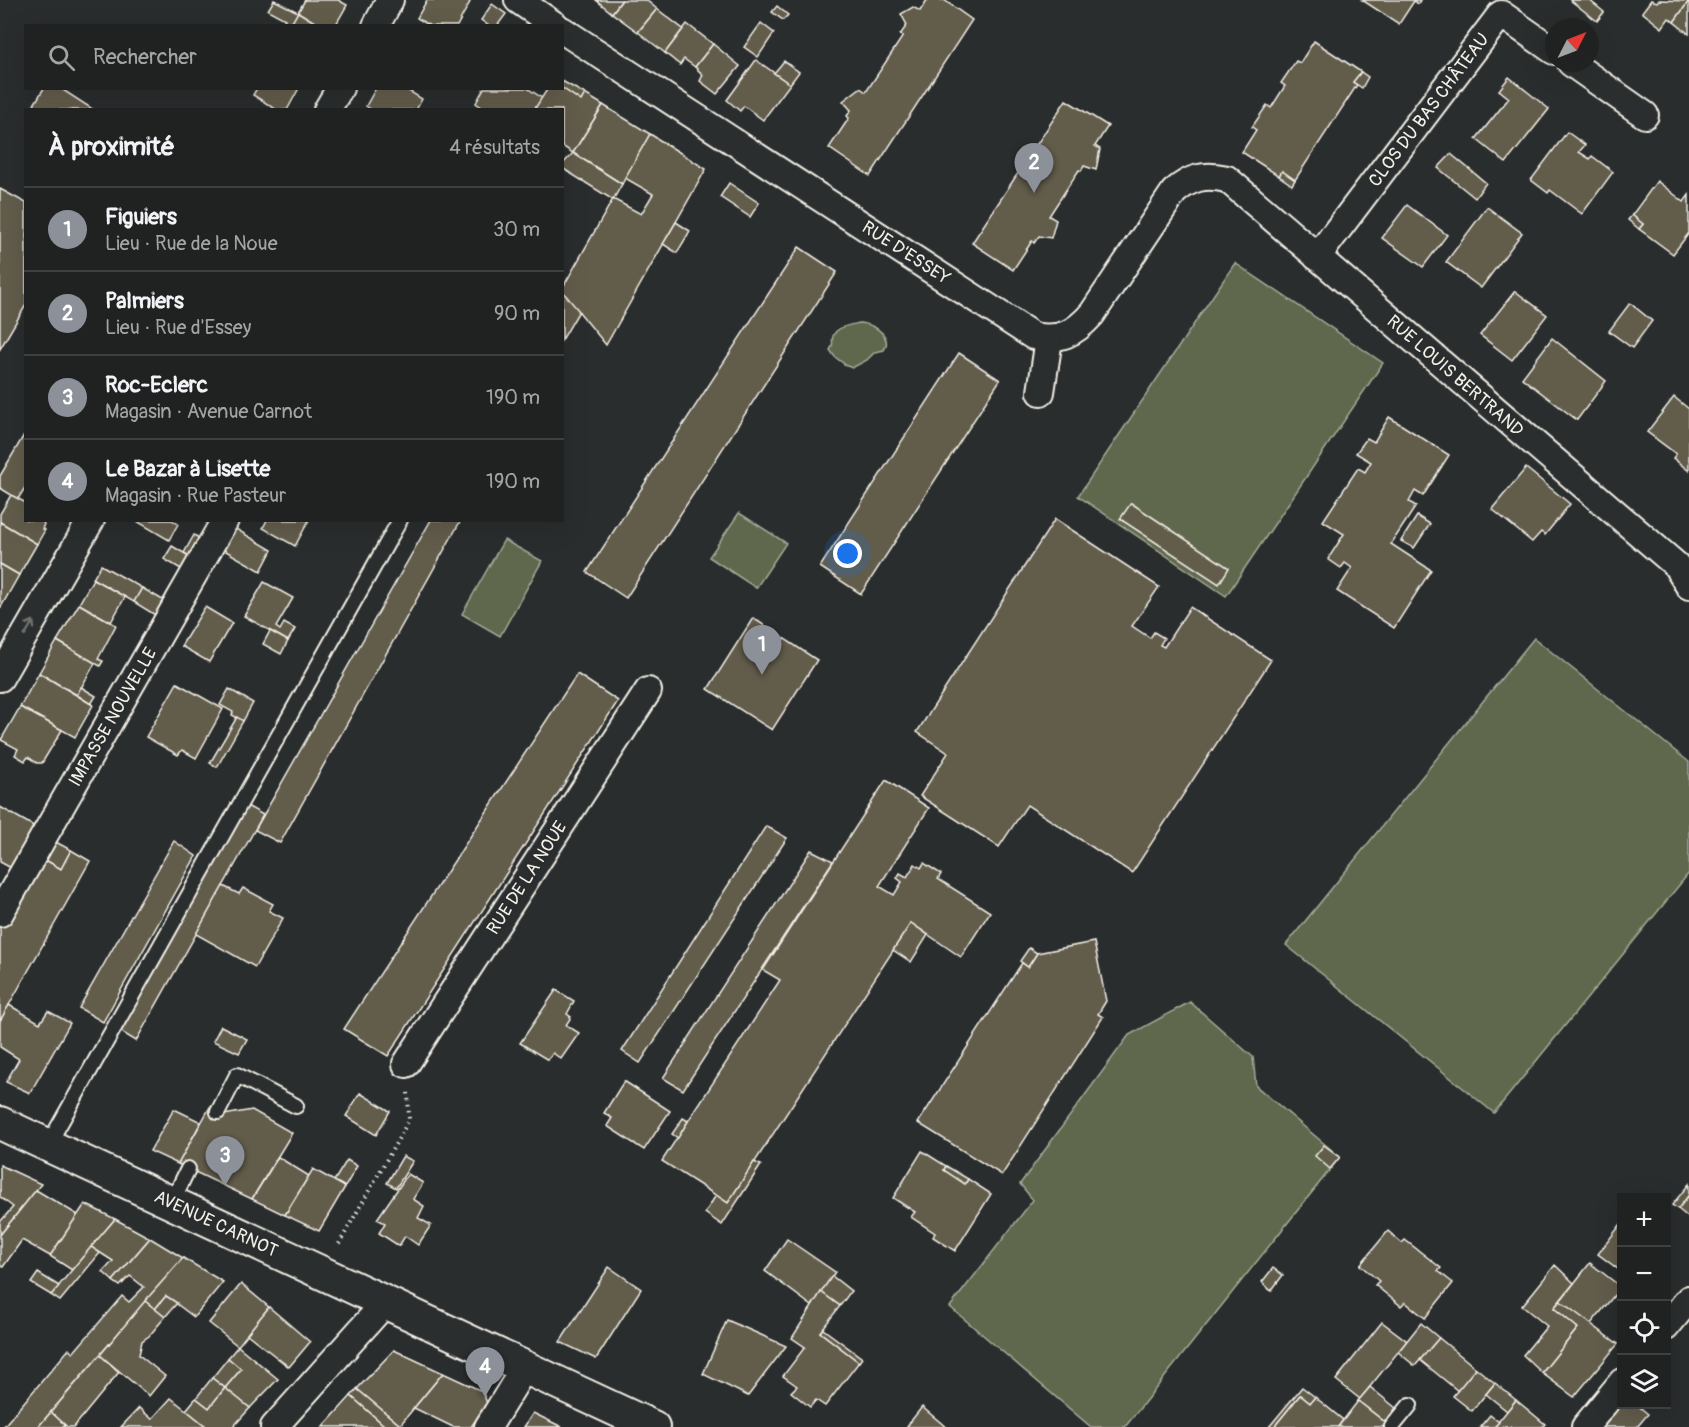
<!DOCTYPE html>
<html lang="fr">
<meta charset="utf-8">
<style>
:root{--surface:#202222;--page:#2d2f2f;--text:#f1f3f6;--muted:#a2a4a5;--line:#3d3f40;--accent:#8c9099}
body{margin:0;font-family:Pangolin,sans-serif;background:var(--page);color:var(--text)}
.controls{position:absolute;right:18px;bottom:18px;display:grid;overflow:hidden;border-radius:0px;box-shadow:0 6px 24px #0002}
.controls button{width:54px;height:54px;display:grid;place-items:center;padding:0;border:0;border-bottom:2px solid var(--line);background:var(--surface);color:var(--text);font:30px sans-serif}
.compass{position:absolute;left:1545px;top:18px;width:54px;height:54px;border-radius:50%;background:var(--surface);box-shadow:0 6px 24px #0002;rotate:48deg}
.you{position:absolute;left:848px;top:554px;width:21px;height:21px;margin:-15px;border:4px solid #fff;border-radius:50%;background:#1a73e8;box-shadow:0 0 0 9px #1a73e833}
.badge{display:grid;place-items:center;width:39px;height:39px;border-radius:50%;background:var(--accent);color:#fff;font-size:20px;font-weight:700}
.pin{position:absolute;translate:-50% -50px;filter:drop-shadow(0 2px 3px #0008)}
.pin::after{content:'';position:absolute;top:32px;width:21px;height:18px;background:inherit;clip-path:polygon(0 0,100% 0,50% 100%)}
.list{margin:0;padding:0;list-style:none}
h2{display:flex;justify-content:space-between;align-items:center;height:78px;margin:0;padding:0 24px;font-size:26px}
h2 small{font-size:20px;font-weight:400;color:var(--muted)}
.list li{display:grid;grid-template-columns:39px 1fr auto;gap:18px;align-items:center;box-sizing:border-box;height:84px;padding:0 24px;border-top:2px solid var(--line)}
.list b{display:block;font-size:22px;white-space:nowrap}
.list p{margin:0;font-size:20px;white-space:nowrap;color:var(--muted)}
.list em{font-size:20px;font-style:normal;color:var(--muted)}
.icon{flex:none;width:33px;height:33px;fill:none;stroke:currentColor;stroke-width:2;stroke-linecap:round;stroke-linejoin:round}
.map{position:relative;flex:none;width:1689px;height:1427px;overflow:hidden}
.search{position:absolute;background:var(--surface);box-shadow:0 6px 24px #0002;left:24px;top:24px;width:540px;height:66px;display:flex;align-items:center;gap:15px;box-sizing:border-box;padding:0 21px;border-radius:0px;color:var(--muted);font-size:22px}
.panel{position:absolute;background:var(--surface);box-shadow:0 6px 24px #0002;left:24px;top:108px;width:540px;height:414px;border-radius:0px}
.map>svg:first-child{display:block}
.green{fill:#5e674d;stroke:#a9ac9a;stroke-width:1.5}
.building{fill:#625b4b;stroke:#f4f1e8;stroke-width:1.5}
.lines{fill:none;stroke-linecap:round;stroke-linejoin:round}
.service-casing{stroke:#f4f1e8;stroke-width:18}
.minor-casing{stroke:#f4f1e8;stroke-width:30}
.tertiary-casing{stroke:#f4f1e8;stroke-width:36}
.path{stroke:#f4f1e8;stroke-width:4;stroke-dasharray:1.5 4.5;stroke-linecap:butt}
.service{stroke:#2a2d2e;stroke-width:14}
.minor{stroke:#2a2d2e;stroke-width:26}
.tertiary{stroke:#2a2d2e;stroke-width:32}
.oneway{stroke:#71726f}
.labels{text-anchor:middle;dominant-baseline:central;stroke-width:5;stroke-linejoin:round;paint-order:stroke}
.street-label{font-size:18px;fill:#f4f1e8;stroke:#2a2d2e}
</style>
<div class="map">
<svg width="1689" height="1427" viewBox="0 0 1689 1427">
<rect width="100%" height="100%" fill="#2a2d2e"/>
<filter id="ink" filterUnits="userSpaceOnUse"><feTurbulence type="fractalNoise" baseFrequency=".0167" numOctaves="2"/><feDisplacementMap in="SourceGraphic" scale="12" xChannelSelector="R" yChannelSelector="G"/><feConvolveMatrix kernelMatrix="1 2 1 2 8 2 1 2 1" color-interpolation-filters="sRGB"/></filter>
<g filter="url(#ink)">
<!-- green -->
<g class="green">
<polygon points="1235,263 1383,363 1226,596 1078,496"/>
<path d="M860,323C874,324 893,336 884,350L875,352L867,360L852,368L847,366L835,357L830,350C835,344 831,342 833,336C837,326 851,325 860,323Z"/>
<polygon points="739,513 786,543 756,588 709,557"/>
<polygon points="504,540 542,561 500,636 462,614"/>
<polygon points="1534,638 1689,762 1689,873 1494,1113 1286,945"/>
<polygon points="1190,1002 1253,1057 1256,1086 1340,1157 1125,1427 1091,1427 950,1307 1033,1200 1020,1184 1129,1035"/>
</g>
<!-- building -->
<g class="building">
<polygon points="274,0 298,12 290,26 281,26 285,19 268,10"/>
<polygon points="305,0 338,0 347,5 335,26 321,26 298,12"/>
<polygon points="427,0 467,0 470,2 457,26 430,26 417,18"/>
<polygon points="596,0 622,0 612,13"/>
<polygon points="622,0 646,0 657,9 638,32 612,13"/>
<polygon points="927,0 944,0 972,20 870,176 829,148 849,118 847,116 851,110 843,101 860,88 866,92 903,36 900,35 907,25 901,14 913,7 920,11"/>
<polygon points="1362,0 1420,0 1418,4 1414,1 1399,24"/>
<polygon points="1570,0 1589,0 1604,12 1597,21"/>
<polygon points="1651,0 1657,2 1659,0 1689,1 1674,22 1669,18 1662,28 1642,12"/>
<polygon points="1689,1 1689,34 1674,22"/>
<polygon points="492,4 506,14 497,26 489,26 481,20"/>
<polygon points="777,6 788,15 783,20 772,12"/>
<polygon points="657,9 683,29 665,53 638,32"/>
<polygon points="298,12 321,26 290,26"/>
<polygon points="761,23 774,33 758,57 744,47"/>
<polygon points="687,24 713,44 695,67 684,59 680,65 665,53"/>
<polygon points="1314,41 1361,72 1353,82 1357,85 1295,180 1282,171 1279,176 1242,152 1256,130 1252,127 1267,105 1271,108 1285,86 1281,83 1296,61 1300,63"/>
<polygon points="713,44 740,66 717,94 700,81 703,75 695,67"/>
<polygon points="756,60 790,84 763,120 744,106 740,111 727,100"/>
<polygon points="784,61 799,72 790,84 774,73"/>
<polygon points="1361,72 1368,77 1362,88 1353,82"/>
<polygon points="1509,77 1549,109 1506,163 1476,139 1509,98 1499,90"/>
<polygon points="562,81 585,94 581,101 562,88"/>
<polygon points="44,88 60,88 94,110 34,110 32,108"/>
<polygon points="257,88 299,88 287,110 277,110 253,95"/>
<polygon points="376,88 404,88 422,99 416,110 372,110 366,106"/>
<polygon points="484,88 527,88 542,98 534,110 485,110 476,103"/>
<polygon points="548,88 562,88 581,101 585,94 603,105 573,153 562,146 562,110 534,110"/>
<polygon points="1066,100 1108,126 1095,146 1100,149 1096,170 1084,166 1081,171 1079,170 1049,216 1056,220 1051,238 1039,236 1034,243 1032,241 1013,270 972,243"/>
<polygon points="603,105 650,134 622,184 573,153"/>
<polygon points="1567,132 1585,145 1579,152 1590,159 1592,156 1613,172 1582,214 1550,190 1548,193 1531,180"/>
<polygon points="650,134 706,169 606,345 562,291 562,289 613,199 641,214 653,194 625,178"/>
<polygon points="573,153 622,184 613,200 562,168 562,165"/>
<polygon points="1451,154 1486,183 1475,198 1438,168"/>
<polygon points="1282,171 1295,180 1292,185 1279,176"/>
<polygon points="1657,181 1684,202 1689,195 1689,233 1673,254 1639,229 1643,224 1632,215"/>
<polygon points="729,183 759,203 750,217 720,197"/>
<polygon points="0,189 26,203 26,305 0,349"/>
<polygon points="1407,205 1447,235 1423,267 1382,238"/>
<polygon points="1487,207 1522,233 1481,288 1446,262"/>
<polygon points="1632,215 1643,224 1639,229 1628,220"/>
<polygon points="676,222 690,231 677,253 663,244"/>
<polygon points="799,247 837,272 626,598 587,572"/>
<polygon points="562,291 579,311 562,340"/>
<polygon points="1515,291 1547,315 1512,360 1480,335"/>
<polygon points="1630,303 1652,321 1632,348 1609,331"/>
<polygon points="1552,338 1606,381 1577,420 1522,378"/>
<polygon points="959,353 1000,380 861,594 820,567"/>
<polygon points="1674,397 1689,409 1689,471 1673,458 1676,454 1647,432"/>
<polygon points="1389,417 1449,455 1423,496 1415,491 1409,502 1416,506 1391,544 1431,570 1394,628 1337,591 1352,568 1345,563 1341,568 1328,559 1344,534 1323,521 1358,468 1365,472 1371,462 1356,453 1367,438 1374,442"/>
<polygon points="24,435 26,436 26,486 18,499 0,488 0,476"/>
<polygon points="1526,468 1570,504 1545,535 1541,532 1532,542 1492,509"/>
<polygon points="11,495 26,503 26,520 41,520 44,524 42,529 45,530 37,544 0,522 0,514"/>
<polygon points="1131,503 1229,568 1219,584 1120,519"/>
<polygon points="1417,516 1430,524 1414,548 1401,541"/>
<polygon points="1055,519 1159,587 1132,626 1150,638 1154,632 1164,638 1160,645 1164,647 1190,607 1271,660 1132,873 1027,805 999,847 920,796 948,753 917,732"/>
<polygon points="135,520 172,520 178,524 169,540"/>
<polygon points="267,520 309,520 295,546 263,528"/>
<polygon points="431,520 461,520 280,843 255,830"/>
<polygon points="0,522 37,544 19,575 0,564"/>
<polygon points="229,525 272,550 261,571 217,546"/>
<polygon points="194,535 204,541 194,559 184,553"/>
<polygon points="172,546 194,559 186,572 164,559"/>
<polygon points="0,564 19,575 1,607 0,607"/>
<polygon points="101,565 142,588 134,602 93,579"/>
<polygon points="93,579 125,597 111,622 79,604"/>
<polygon points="264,582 293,598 276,627 280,630 284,623 295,629 288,641 244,616"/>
<polygon points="142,588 168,603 160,618 134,602"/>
<polygon points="79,604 116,625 98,659 103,661 100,666 57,641"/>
<polygon points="205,607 232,623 209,662 181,646"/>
<polygon points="753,618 817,660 772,730 708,689"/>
<polygon points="270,631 288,641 281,654 263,644"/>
<polygon points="57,641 95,663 77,695 39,673"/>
<polygon points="39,673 93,705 75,737 20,707"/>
<polygon points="577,674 618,701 388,1056 344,1029"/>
<polygon points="177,683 223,709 196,758 182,750 178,755 146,737"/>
<polygon points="81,687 96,696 91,704 77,695"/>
<polygon points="229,689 253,703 243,721 232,715 233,712 220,705"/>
<polygon points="20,707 62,730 42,763 37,763 28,757 25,761 15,755 18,749 1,740"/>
<polygon points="237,717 243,721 217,767 210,763"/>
<polygon points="886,780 929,808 879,886 894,895 902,882 897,878 900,873 907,877 915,864 921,868 924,863 941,874 938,879 990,912 961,957 911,923 728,1203 662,1161 780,980 763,970"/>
<polygon points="247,806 263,815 136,1041 118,1030 136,997 139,998"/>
<polygon points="0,807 39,829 15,870 0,862"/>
<polygon points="766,826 787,838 640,1063 622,1051"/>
<polygon points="50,839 71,850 61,869 40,857"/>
<polygon points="174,841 196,856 103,1022 79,1008"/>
<polygon points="71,850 90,861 0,1021 0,927 40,857 61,869"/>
<polygon points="811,850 833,861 683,1090 663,1078"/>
<polygon points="223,886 239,894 243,888 273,904 269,911 283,918 255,967 196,934"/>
<polygon points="911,923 928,935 911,962 893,950"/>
<polygon points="1094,942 1106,1001 1098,1014 1103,1017 1002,1175 918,1123 1022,963 1028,967 1037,953"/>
<polygon points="1029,948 1037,953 1028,967 1020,961"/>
<polygon points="556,990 574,1001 567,1014 571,1017 566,1025 579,1033 561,1059 553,1053 548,1060 520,1043"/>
<polygon points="9,1005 40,1023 48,1011 70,1023 30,1093 6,1082 19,1059 0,1047 0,1021"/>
<polygon points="221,1026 247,1039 239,1053 213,1041"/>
<polygon points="624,1081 670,1111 644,1150 607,1126 612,1118 604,1113"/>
<polygon points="360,1093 390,1111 376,1135 346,1116"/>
<polygon points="210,1107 224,1115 252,1110 292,1133 252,1199 178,1164"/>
<polygon points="174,1109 201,1122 178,1164 150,1151"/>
<polygon points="683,1118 688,1121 678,1138 672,1134"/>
<polygon points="1324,1145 1340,1157 1330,1169 1315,1156"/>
<polygon points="922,1151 946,1166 944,1170 965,1184 968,1179 991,1194 955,1251 933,1237 935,1233 911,1217 915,1212 893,1198"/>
<polygon points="403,1156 413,1161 396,1188 387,1183"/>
<polygon points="278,1157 309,1176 285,1215 252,1199"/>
<polygon points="347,1160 357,1166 345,1187 334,1181"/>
<polygon points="754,1162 761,1165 722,1225 705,1213 716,1195 728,1203"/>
<polygon points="0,1165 41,1184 0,1235 0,1222 13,1207 0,1197"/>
<polygon points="946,1166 968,1179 965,1184 944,1170"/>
<polygon points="313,1169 345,1187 319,1231 285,1215"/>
<polygon points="408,1174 423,1183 413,1199 424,1206 418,1218 431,1225 418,1245 405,1236 399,1246 379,1233 385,1223 377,1219"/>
<polygon points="1689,1184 1689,1195 1678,1209 1672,1205"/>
<polygon points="36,1190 78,1215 50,1256 22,1240 3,1267 0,1265 0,1235"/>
<polygon points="1689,1195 1689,1218 1678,1209"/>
<polygon points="85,1204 115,1219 72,1270 50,1256"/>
<polygon points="115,1219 150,1238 113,1281 103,1272 113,1261 91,1247"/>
<polygon points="1621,1224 1622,1224 1622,1272 1598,1254"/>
<polygon points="1388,1231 1402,1243 1405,1240 1441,1268 1438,1271 1453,1283 1425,1318 1405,1302 1401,1306 1375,1285 1379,1281 1360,1265"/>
<polygon points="150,1238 183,1258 38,1427 3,1427 69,1349 73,1353 122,1296 129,1302 144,1287 130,1276 120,1286 113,1281"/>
<polygon points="787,1239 835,1272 812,1306 765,1271"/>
<polygon points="91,1247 100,1253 60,1301 51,1295"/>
<polygon points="183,1258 223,1282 194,1317 166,1296 155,1309 145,1301"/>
<polygon points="1590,1263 1621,1287 1590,1325 1560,1301"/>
<polygon points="1555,1265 1574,1283 1554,1308 1578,1328 1542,1373 1523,1355 1547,1326 1522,1306"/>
<polygon points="609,1267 641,1289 596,1359 560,1342"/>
<polygon points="1273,1268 1283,1275 1271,1291 1262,1282"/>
<polygon points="38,1273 59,1286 51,1295 31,1283"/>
<polygon points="832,1276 851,1291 840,1306 821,1292"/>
<polygon points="241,1284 269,1307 238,1346 209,1323"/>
<polygon points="821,1292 840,1306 820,1332 859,1362 825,1406 816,1400 810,1407 791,1392 797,1386 783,1376 805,1347 792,1338"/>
<polygon points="166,1296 177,1303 165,1317 155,1309"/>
<polygon points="145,1301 165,1317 149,1336 142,1341 139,1355 165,1376 149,1396 100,1355"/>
<polygon points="1560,1301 1618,1344 1574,1397 1542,1373 1578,1328 1554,1308"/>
<polygon points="269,1307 310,1342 289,1367 247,1334"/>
<polygon points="727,1320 786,1346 748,1396 703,1374"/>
<polygon points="1382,1322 1407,1341 1360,1399 1336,1380"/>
<polygon points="1421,1323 1439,1338 1415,1366 1398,1352"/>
<polygon points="823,1329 862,1358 859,1362 820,1332"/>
<polygon points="1439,1338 1476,1368 1458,1391 1420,1360"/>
<polygon points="238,1346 278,1379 250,1408 225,1388 241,1369 228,1358"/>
<polygon points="394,1350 443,1373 400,1425 357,1389"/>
<polygon points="100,1355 119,1372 74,1427 67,1427 51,1412"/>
<polygon points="228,1358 241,1369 225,1388 212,1378"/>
<polygon points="1476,1368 1495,1383 1472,1411 1453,1396"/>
<polygon points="443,1373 482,1391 487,1403 471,1427 453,1427 414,1408"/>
<polygon points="212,1378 225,1388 209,1408 196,1398"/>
<polygon points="1495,1383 1516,1400 1507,1411 1486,1394"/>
<polygon points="1302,1387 1315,1397 1310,1403 1300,1395 1274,1427 1269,1427"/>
<polygon points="1370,1387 1396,1408 1385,1422 1358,1401"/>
<polygon points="225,1388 250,1408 233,1427 207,1427 186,1410 196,1398 209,1408"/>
<polygon points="357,1389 369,1399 400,1425 398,1427 386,1427 351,1396"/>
<polygon points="1300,1395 1310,1403 1315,1397 1343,1420 1338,1427 1274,1427"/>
<polygon points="351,1396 386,1427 323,1427"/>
<polygon points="171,1398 207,1427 121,1427 139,1408 152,1419"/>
<polygon points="1516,1400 1545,1424 1542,1427 1494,1427"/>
<polygon points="1358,1401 1386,1423 1383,1427 1338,1427"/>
<polygon points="1622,1404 1636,1404 1648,1414 1637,1427 1603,1427"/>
<polygon points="922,1407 946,1427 909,1427 907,1426"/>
<polygon points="51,1412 65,1425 64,1427 38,1427"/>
<polygon points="533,1413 562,1427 524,1427"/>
<polygon points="1490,1415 1499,1422 1494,1427 1480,1427"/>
</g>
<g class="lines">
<defs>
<g id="service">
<polyline points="218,1112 237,1075 296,1106"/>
<polyline points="48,1145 400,520"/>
<polyline points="171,1204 188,1169"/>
<polyline points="1392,1427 1410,1405"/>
</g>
<g id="minor">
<polyline points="518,0 556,26"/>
<polyline points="376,26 390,0"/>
<path d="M562,30L1033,336C1060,341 1074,334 1092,314L1174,192C1191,177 1205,174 1227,179L1676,565L1689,586"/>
<polyline points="1571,63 1645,115"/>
<polyline points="327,110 340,88"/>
<polyline points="1317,257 1501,14 1554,51"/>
<polyline points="1041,392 1049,339"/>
<polyline points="0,678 91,520"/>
<polyline points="0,913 225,520"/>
<polyline points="406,1064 648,691"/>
<polyline points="1666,1327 1689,1299"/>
<polyline points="274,1427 385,1303"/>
<polyline points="488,1427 525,1367"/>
<polyline points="1585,1427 1622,1382"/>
</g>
<polyline id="tertiary" points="0,1123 653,1427"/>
</defs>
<!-- service casing -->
<use href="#service" class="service-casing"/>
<!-- minor casing -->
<use href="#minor" class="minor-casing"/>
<!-- tertiary casing -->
<use href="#tertiary" class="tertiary-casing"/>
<!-- path -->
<polyline class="path" points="339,1244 409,1120 408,1092"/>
<!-- service -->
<use href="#service" class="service"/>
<!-- minor -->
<use href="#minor" class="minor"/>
<!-- tertiary -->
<use href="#tertiary" class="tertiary"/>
</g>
<!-- one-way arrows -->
<defs><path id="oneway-shaft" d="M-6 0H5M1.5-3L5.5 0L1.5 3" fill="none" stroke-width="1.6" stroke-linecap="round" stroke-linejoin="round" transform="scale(1.5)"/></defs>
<use class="oneway" href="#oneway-shaft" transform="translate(29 628) rotate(-60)"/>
</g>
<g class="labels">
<!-- street labels -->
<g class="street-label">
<text transform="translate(1429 110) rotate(-53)">CLOS DU BAS CHÂTEAU</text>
<text transform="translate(906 253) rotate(33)">RUE D'ESSEY</text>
<text transform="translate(1455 376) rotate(41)">RUE LOUIS BERTRAND</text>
<text transform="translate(113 717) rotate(-60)">IMPASSE NOUVELLE</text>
<text transform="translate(527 878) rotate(-57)">RUE DE LA NOUE</text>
<text transform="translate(216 1224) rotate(25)">AVENUE CARNOT</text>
</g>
</g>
</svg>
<div class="controls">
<button>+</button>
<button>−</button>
<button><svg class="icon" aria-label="locate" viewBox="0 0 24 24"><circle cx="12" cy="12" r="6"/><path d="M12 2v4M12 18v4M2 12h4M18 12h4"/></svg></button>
<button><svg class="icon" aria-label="layers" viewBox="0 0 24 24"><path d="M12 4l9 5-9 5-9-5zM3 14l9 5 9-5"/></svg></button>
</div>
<svg class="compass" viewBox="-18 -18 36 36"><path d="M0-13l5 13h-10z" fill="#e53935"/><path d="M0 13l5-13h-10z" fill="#a2a4a5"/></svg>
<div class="you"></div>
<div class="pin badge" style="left:762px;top:675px">1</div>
<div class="pin badge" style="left:1034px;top:193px">2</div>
<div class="pin badge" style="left:225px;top:1186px">3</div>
<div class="pin badge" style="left:485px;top:1397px">4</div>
<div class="search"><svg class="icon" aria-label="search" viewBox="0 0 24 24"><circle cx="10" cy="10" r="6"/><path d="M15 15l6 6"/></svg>Rechercher</div>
<section class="panel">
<h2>À proximité<small>4 résultats</small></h2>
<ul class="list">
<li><span class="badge">1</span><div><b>Figuiers</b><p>Lieu · Rue de la Noue</p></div><em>30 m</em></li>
<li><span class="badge">2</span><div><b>Palmiers</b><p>Lieu · Rue d'Essey</p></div><em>90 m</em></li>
<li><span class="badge">3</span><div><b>Roc-Eclerc</b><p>Magasin · Avenue Carnot</p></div><em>190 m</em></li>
<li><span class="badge">4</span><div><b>Le Bazar à Lisette</b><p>Magasin · Rue Pasteur</p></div><em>190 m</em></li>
</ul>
</section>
</div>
